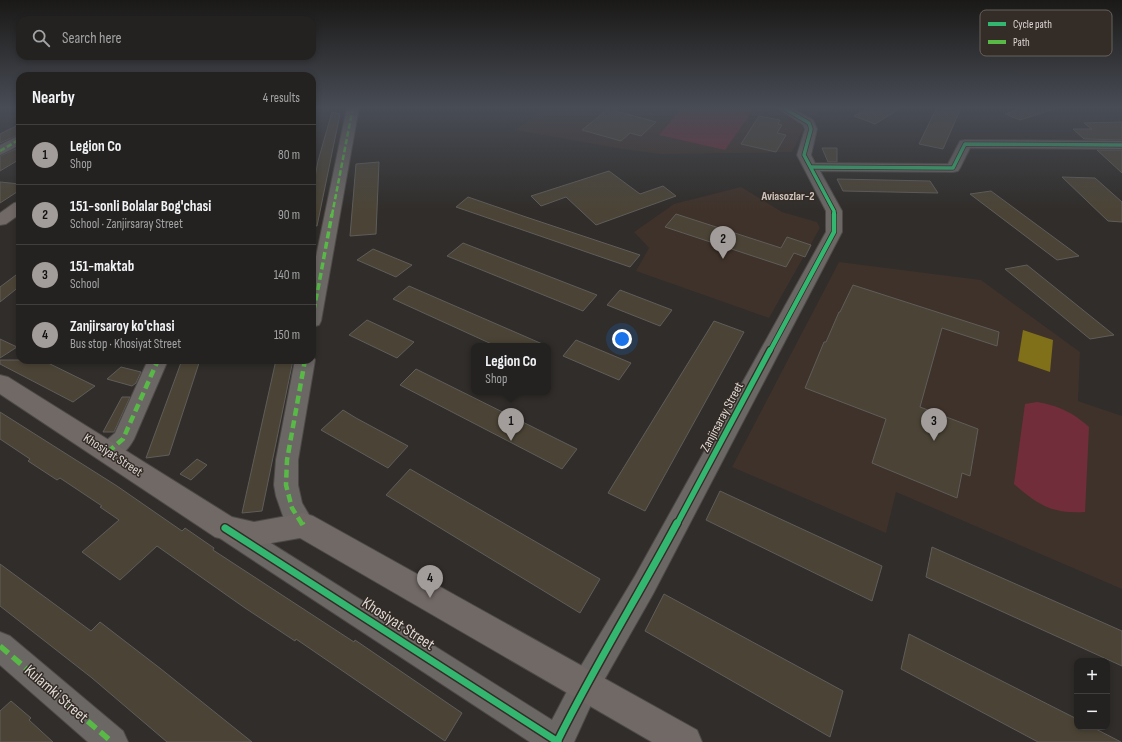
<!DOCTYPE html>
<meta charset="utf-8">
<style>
:root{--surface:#242220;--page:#302f2d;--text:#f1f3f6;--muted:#a3a4a5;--line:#413f3e;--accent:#a29d9a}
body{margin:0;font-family:"Sofia Sans Condensed",sans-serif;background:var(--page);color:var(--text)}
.controls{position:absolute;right:12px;bottom:12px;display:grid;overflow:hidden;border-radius:8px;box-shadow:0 2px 6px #0003}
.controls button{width:36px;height:36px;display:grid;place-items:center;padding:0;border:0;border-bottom:1px solid var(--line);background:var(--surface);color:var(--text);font:20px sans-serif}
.you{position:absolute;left:622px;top:339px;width:14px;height:14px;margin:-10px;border:3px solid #fff;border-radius:50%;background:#1a73e8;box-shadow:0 0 0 6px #1a73e833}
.badge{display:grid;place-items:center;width:26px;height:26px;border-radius:50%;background:var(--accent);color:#111;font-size:13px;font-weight:700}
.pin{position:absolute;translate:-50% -33px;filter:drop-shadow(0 1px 2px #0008)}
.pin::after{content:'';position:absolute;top:21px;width:14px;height:12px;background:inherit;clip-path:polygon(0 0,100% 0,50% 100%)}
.popup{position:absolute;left:471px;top:343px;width:80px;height:52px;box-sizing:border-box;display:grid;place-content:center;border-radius:8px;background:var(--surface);filter:drop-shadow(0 1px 3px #0005);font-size:13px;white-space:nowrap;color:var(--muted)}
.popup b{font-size:15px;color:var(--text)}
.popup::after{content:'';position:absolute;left:50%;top:100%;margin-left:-8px;border:8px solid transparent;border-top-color:var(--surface)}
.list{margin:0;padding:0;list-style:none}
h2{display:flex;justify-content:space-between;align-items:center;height:52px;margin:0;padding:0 16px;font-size:17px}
h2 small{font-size:13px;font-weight:400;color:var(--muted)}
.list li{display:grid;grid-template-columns:26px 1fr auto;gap:12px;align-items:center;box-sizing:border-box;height:60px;padding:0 16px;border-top:1px solid var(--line)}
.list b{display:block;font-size:15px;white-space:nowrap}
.list p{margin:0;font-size:13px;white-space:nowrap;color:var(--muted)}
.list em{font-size:13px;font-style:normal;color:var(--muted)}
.icon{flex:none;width:22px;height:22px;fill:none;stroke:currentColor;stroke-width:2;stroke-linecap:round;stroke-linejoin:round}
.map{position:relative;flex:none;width:1122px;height:742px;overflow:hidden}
.search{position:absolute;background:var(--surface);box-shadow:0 2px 6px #0003;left:16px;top:16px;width:300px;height:44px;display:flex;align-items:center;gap:10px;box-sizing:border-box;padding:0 14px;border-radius:12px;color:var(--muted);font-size:15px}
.panel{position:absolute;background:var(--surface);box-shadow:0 2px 6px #0003;left:16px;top:72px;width:300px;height:292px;border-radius:12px}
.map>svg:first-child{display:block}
.built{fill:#3f322a}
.green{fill:#712e3a}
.water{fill:#7f7019}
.building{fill:#4b4436;stroke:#5f5d5a}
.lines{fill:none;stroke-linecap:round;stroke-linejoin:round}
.minor-casing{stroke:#4c4946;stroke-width:2}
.major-casing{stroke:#4c4946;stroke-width:2}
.minor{fill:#6b6765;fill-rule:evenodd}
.major{fill:#716966;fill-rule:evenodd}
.quiet-far3{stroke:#58b947;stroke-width:2.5;stroke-dasharray:5.5 2.5;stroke-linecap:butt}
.quiet-far2{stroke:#58b947;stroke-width:3.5;stroke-dasharray:7 3.5;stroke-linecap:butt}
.quiet-far1{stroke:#58b947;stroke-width:4.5;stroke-dasharray:8 4.5;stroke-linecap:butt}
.quiet{stroke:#58b947;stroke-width:5.5;stroke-dasharray:11 5.5;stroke-linecap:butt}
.cycleway-far3-casing{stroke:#342c26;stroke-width:5}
.cycleway-far2-casing{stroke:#342c26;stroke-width:6}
.cycleway-far1-casing{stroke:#342c26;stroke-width:8}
.cycleway-casing{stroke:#342c26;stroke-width:10}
.cycleway-far3{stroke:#33b770;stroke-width:3.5}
.cycleway-far2{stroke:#33b770;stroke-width:4.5}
.cycleway-far1{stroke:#33b770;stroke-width:5.5}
.cycleway{stroke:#33b770;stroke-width:7}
.labels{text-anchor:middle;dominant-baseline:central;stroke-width:3;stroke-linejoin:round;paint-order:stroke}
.far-neighbourhood-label{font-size:12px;font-weight:bold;fill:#cfc4bd;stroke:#342c26}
.street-label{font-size:13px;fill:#dfd9d6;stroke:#342c26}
.near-street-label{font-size:16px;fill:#dfd9d6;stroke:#342c26}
.key{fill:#342c26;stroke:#67605b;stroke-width:1}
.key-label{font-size:11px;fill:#dfd9d6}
</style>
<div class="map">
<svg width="1122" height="742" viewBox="0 0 1122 742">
<rect width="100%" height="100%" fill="#302d2a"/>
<!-- built -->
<g class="built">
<polygon points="547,107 773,107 804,127 792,152 661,154 623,149 515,130"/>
<polygon points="788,107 842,107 839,109 809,116 803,116"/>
<polygon points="741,187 782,212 817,222 820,228 769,318 636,271 649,248 634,232 674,204"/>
<polygon points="839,262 981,280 1080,352 1078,401 1122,416 1122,589 896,492 886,533 732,467"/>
</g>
<!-- green -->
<g class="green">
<polygon points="683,107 755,107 725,150 659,135"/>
<path d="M1037,402C1059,406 1072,412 1089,427L1085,512C1052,514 1038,505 1014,484L1025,404Z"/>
</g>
<!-- water -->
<polygon class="water" points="1023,330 1053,340 1050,372 1018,361"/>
<!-- building -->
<g class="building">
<polygon points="870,107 902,107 875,124 854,116"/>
<polygon points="937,107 960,110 943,149 919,144"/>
<polygon points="1025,107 1053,107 1054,109 1020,120 1005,114"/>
<polygon points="608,109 656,122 641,136 630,133 621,141 582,130"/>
<polygon points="332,112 340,114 317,226 312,225 312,193 318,161"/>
<polygon points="759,116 780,120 778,124 782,125 777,133 786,135 776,152 741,144"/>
<polygon points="1122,122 1122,140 1084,139 1073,129 1092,129 1084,123"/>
<polygon points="20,124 20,134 0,143 0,134"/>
<polygon points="20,147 20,159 0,171 0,156"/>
<polygon points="822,148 837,148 837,162 828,162"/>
<polygon points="1097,150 1122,150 1122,173"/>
<polygon points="379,162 376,234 350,236 356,164"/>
<polygon points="609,171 640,194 663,186 676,196 596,225 566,197 541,206 531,196"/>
<polygon points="1062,177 1095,178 1122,202 1122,222 1108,221"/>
<polygon points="837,179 930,181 938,193 843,191"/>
<polygon points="0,182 20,184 20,190 0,203"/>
<polygon points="991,191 1079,256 1057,260 970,194"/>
<polygon points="468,197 526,217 640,255 630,267 456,207"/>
<polygon points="676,214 781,248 787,237 811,245 805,257 794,253 786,267 665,227"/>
<polygon points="463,243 597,295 583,311 447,256"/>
<polygon points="373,249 412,265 396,277 357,260"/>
<polygon points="1027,265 1114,335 1090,339 1005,269"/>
<polygon points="20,272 20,286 0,302 0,287"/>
<polygon points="853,285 999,332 997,346 942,328 920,407 978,429 970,476 962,473 957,498 872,463 886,419 805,388 824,342 826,342 839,312 840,312"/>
<polygon points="409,286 547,346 496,346 393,299"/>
<polygon points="620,290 672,310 660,326 607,305"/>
<polygon points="367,320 414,342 397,358 349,335"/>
<polygon points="714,321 744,332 645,511 608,493"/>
<polygon points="0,339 17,347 0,358"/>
<polygon points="576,340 631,363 619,380 563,356"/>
<polygon points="0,360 42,360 95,386 73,402 0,364"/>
<polygon points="182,360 200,360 169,455 146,458"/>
<polygon points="276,360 293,360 262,511 242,513"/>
<polygon points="121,367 141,372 136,383 132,386 107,379"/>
<polygon points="416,369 577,449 562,469 400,385"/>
<polygon points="122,397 130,397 114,432 103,432"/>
<polygon points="343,410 356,418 408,446 388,468 321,430"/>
<polygon points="0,412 117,486 182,531 185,528 214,548 213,550 354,642 355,640 462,713 445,741 296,639 295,641 245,608 157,546 120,580 82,552 119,520 100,507 102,506 60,478 57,480 28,461 30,459 0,439"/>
<polygon points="197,459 207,465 191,480 180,474"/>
<polygon points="410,469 600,579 580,613 386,495"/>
<polygon points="720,491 882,566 872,601 706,520"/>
<polygon points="932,547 1122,631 1122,666 926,577"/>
<polygon points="0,564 91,631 100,622 161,669 252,742 167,742 92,678 0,606"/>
<polygon points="664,594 843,691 830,737 645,631"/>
<polygon points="909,634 1077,719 1077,727 1092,727 1121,742 1038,742 901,669"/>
<polygon points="11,701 31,718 29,720 53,742 0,742 0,711"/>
</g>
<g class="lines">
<defs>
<g id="minor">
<polygon points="347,107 359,107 321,321 319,325 312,327 312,276"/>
<polygon points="776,107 790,107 813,120 817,129 811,155 815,163 948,164 960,141 965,140 1122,141 1122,149 970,148 960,168 958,171 953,172 820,171 842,211 842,232 653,594 595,696 574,742 530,742 221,539 218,531 221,523 230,520 239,523 552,720 575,676 635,576 826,232 826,211 797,155 805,129 803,125"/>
<polygon points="20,135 20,145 0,155 0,145"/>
<polygon points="312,355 315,360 298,460 298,485 302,503 315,525 312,533 303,536 294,533 283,516 276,496 274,485 276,460 295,360 312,360"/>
<path d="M148,360H168L134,439C127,452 115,463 100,458L97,452L100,446L115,433Z"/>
<polygon points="0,632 10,636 123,731 128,742 88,742 0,665"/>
</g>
<g id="major">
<polygon points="20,202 20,214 6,224 0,225 0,213 14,203"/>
<polygon points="0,375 8,377 232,517 254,522 303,513 313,516 697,730 702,742 652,742 300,538 254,546 244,545 215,537 0,394"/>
</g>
</defs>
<!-- minor casing -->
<use href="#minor" class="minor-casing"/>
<!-- major casing -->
<use href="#major" class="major-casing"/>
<!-- minor -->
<use href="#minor" class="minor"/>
<!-- major -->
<use href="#major" class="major"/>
<!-- quiet-far3 -->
<g class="quiet-far3">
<polyline points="0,151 20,139"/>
<polyline points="332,215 353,107"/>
</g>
<!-- quiet-far2 -->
<polyline class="quiet-far2" points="312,321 332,214"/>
<!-- quiet-far1 -->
<g class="quiet-far1">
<polyline points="108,452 123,439 158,360"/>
<polyline points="302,524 292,508 286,485 287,460 305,360"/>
</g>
<!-- quiet -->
<g class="quiet">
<polyline points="302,523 303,525"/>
<polyline points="0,646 112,742"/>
</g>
<defs>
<g id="cycleway-far3">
<polyline points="782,107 809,123 811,129 804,155 834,211 834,215"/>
<polyline points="811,167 953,168 965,144 1122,145"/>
</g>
<polyline id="cycleway-far2" points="770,351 834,232 834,214"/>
<polyline id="cycleway-far1" points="677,524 770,350"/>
<g id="cycleway">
<polyline points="225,528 558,742"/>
<path d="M557,742C594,667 638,596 677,523"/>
</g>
</defs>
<!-- cycleway-far3 casing -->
<use href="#cycleway-far3" class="cycleway-far3-casing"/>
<!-- cycleway-far2 casing -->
<use href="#cycleway-far2" class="cycleway-far2-casing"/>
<!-- cycleway-far1 casing -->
<use href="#cycleway-far1" class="cycleway-far1-casing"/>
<!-- cycleway casing -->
<use href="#cycleway" class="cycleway-casing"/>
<!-- cycleway-far3 -->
<use href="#cycleway-far3" class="cycleway-far3"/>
<!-- cycleway-far2 -->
<use href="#cycleway-far2" class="cycleway-far2"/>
<!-- cycleway-far1 -->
<use href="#cycleway-far1" class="cycleway-far1"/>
<!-- cycleway -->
<use href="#cycleway" class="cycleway"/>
</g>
<!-- sky -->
<linearGradient id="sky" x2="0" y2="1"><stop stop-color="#1a1917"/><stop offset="0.51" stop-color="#484c55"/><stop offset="1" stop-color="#484c55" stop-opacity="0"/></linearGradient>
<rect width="1122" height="211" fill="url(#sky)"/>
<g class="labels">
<!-- far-neighbourhood labels -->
<g class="far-neighbourhood-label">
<text x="788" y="196">Aviasozlar-2</text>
</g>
<!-- street labels -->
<g class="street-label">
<text transform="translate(722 417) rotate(-62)">Zanjirsaray Street</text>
<text transform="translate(113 455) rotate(33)">Khosiyat Street</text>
</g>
<!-- near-street labels -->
<g class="near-street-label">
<text transform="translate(398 624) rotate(33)">Khosiyat Street</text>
<text transform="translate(56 694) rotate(41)">Kulamki Street</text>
</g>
</g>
<!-- legend -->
<rect x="980" y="10" width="132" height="46" rx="6" class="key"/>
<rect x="988" y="22" width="18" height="4" fill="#33b770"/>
<rect x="988" y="40" width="18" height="4" fill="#58b947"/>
<g class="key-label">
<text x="1013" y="28">Cycle path</text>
<text x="1013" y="46">Path</text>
</g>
</svg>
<div class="controls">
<button>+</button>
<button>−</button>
</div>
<div class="you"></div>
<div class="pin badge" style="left:511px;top:441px">1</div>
<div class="popup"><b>Legion Co</b>Shop</div>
<div class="pin badge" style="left:723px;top:259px">2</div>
<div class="pin badge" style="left:934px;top:441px">3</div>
<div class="pin badge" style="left:430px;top:598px">4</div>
<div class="search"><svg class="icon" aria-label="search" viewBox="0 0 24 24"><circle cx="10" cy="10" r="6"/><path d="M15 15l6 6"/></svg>Search here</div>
<section class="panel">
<h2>Nearby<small>4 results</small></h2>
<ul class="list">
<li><span class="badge">1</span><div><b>Legion Co</b><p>Shop</p></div><em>80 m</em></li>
<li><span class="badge">2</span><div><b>151-sonli Bolalar Bog'chasi</b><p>School · Zanjirsaray Street</p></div><em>90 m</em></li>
<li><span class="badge">3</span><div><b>151-maktab</b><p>School</p></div><em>140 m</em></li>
<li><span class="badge">4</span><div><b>Zanjirsaroy ko'chasi</b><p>Bus stop · Khosiyat Street</p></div><em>150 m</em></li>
</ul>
</section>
</div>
